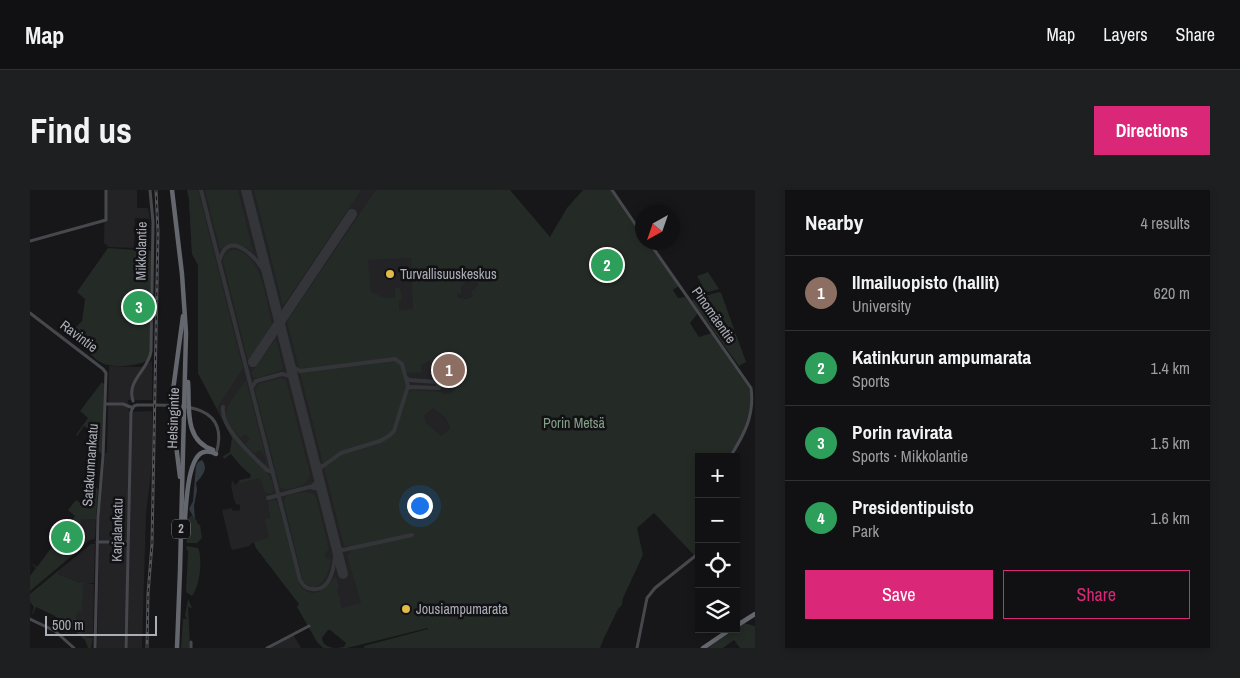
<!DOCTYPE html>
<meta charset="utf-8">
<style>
:root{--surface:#111113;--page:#1e1f21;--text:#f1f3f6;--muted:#9c9da0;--line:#303133;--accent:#db2777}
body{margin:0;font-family:"Archivo Narrow",sans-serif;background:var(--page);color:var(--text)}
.controls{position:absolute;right:15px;bottom:15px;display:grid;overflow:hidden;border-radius:0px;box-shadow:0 2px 8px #0003}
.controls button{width:45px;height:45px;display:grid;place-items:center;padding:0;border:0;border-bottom:1px solid var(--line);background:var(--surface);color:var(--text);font:25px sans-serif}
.compass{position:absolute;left:605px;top:15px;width:45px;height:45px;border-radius:50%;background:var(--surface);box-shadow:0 2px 8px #0003;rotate:220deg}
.scale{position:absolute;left:15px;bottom:12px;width:112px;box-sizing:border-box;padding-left:5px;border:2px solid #abadb7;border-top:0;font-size:14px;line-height:18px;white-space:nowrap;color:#abadb7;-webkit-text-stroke:4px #121214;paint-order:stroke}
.you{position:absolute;left:389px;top:315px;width:18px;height:18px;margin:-12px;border:4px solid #fff;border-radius:50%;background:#1a73e8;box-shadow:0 0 0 8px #1a73e833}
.badge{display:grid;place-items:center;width:32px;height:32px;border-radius:50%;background:var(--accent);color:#fff;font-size:16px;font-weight:700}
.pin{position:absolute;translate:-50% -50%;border:2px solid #fff;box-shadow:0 1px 5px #0006}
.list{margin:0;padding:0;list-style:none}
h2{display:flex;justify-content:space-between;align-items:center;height:65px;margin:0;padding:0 20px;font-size:21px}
h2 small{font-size:16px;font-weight:400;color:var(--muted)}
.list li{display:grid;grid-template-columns:32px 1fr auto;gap:15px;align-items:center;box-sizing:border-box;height:75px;padding:0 20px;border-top:1px solid var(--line)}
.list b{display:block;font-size:19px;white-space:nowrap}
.list p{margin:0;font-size:16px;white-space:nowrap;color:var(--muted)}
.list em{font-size:16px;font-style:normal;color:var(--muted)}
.actions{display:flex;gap:10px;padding:15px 20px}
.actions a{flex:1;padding:11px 0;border:1px solid var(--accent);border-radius:0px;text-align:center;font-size:18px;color:var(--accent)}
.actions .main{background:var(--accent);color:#fff}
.icon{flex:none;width:28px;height:28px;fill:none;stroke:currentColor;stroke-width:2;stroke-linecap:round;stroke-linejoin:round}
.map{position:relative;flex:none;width:725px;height:458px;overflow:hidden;border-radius:0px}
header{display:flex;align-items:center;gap:30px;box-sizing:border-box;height:70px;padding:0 25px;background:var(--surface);border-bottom:1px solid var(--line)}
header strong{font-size:24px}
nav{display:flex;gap:28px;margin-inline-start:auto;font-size:18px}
.intro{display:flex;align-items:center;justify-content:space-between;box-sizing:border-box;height:120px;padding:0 30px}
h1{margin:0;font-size:35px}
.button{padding:12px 22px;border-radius:0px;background:var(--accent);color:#fff;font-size:18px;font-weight:700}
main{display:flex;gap:30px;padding:0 30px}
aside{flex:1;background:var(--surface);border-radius:0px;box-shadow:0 2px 8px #0003}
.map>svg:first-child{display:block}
.built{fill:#232326}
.green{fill:#242a25;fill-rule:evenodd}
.water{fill:#313941}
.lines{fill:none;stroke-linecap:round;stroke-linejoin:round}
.taxiway{stroke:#343538;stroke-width:4}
.runway{stroke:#343538;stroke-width:10}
.secondary{stroke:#47484d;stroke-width:3}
.highway{stroke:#65676e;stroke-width:4.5}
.rail-casing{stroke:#525358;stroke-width:3}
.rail{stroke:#121214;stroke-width:1;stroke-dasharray:4;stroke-linecap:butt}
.poi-dot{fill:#e0bb48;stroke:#121214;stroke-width:2}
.labels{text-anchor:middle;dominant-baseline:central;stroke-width:5;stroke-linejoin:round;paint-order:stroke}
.shield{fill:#121214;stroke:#7d7e86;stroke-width:1}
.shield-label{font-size:12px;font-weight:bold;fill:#abadb7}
.street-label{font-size:14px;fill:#abadb7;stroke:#121214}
.poi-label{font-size:14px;fill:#abadb7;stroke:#121214;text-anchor:start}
.park-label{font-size:14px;fill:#84a088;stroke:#121214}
</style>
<header>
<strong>Map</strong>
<nav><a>Map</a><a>Layers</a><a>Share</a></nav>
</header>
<div class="intro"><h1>Find us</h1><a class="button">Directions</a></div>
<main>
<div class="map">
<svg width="725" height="458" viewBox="0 0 725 458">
<rect width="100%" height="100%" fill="#171719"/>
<!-- built -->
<g class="built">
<polygon points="75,0 107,0 107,18 118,18 120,29 105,28 104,58 79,57 74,53"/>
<polygon points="157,0 394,0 414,110 432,190 415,227 424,249 362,435 269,414 226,358 224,352 219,356 203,360 201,358 192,320 202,318 203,321 210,320 210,315 206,314 204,309 201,296 202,295 201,292 203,291 205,295 210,290 220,288 221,285 210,275 200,261 202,248 168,183 168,75 162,64 159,9"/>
<polygon points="442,85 448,95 443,106 436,109 428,107 426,104 432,102 431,98"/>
<polygon points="122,171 122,210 98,210 99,222 122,221 122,275 116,323 112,458 96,458 97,430 95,430 94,458 67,458 70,320 75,263 77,263 79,176 112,177"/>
<polygon points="52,329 66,329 65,349 60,350 43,363 39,359 40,353 51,341"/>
<polygon points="61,354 65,354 64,393 51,393 28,384 28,381"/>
<polygon points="52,394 64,394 63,447 56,447 46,437 47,421 51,421"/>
<polygon points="263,444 271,458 239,458"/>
</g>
<!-- green -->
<g class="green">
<polygon points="157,0 168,0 213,178 187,218 200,242 240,286 244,300 241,304 235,302 230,288 208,294 210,290 220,288 221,285 210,275 201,264 194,269 193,266 200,262 202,248 168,183 168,75 162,64 159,9"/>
<path d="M175,0H208L223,62C211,53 202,52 190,59Z"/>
<polygon points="224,0 331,0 253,116"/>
<path d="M346,0H480L520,47L537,18L553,0H582L612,44V52L618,53L649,96L643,100L648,108L655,107L668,123L660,133L669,147L682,143L719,197L723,213L720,231L699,267H669V361L664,365L624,323L607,338L613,365L593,408L592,415L588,419L574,448L570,458H334V456L398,439V438L317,458H307L314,457L316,453L300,440H298L292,448C293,455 298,457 304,458H293L287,452L267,417L269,414L226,358L224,352L239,348L235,329L240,328L238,313L241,310H245L248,314L270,396C287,412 294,397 306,386L309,398L307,399L312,418L331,413L317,366L321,362L320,357L314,356L257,131ZM381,68L383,119L369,120V111L372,110L370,98H365V107L354,108L341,102L338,70ZM442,85L448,95L441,102L443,106L436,109L428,107L427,104L432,103L431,98ZM424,167L430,193L420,204H413L411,202L383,200L379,202L376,200L377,194L373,182L392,183L391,175L399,171C408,180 417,174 424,167ZM403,218L415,227L420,239L411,246L396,233L394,226Z"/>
<path d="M78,58L122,61L120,161L117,171C105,176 90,177 78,175C66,173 53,158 53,147L46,142V137L52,131L55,109L47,102Z"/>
<path d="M202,60C232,59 236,112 242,134L218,171L193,71L195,64Z"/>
<polygon points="678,82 689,99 675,103 669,98 672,95 667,86"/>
<polygon points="689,102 691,103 716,172 709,176 662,111 664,109"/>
<polygon points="246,149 253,177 252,180 228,188 224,187 221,183"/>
<path d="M251,188L256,190L280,284C278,297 266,297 255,300L250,297L225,200L229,194Z"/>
<path d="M216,190L238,276L237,278L235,276C238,271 234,264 230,260L224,263L215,254L220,249L215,244L210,248C185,221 199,216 216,190Z"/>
<polygon points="72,192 74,194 72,263 68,262 68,246 54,236 47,246 46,245 58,228 50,221"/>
<polygon points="66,297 68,300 66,329 52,329 51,341 40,353 40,359 44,364 0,401 0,386 6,378 0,372 7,377 45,326 38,320 46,310 53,315"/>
<path d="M274,302L281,303L286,307L299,359L295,364L296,368L301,369C300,383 288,410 273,390L254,312L256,306Z"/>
<polygon points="162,325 165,330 166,329 168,334 170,335 172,348 167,353 157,353 156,351 159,348 160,335 158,329"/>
<path d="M157,356L168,358C173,369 170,396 162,406L156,402L158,361L156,359Z"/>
<polygon points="28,381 28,384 51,393 64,393 53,394 52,421 47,422 46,437 56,447 63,448 61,458 58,458 55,450 42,438 34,445 41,437 23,425 6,417 1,427 4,417 0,412 0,404"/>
<polygon points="158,409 162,418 158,417 160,456 159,458 151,458 153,429 157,429 155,426"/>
<polygon points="714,433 725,436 725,458 710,458 704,450 693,458 677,458"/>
</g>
<!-- water -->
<path class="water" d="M172,270C179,279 172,286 166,293L167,300L164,316L165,330L159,319L163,311L166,276L168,272Z"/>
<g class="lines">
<!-- taxiway -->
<g class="taxiway">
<path d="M171,0L270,390C273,395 276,399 282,399C304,402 306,367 305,352"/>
<path d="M190,69C200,35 233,74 239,90"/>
<polyline points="376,188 379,190 407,192 409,198 381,197 378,198"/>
<polyline points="222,197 226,191 252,184 260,186 265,194"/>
<path d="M193,217C190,238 223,266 237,280L243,282"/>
<polyline points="284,271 288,275 292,276"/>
<polyline points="280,297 289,299 293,306"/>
<polyline points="238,308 283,296 287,291 289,279 311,263 350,251 359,246 364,241 378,196 372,174 365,169 270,181 263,177 259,172"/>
<polyline points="306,355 309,359 313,360 382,345"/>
</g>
<!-- runway -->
<g class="runway">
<polyline points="216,0 313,384"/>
<polyline points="223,172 322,24"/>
</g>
<!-- secondary -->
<g class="secondary">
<polyline points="582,0 612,44"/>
<polyline points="0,51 76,30 76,0"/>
<path d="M619,52L721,198C725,225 714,245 700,267"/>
<polyline points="0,123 73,179 76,183 73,266 68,327 65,458"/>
<path d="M103,211C96,190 119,180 121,161L123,32L120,0"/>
<polyline points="75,214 93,214 103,218"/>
<path d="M104,216L107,215C140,216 203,208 186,264"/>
<polyline points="67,352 98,352"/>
<polyline points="0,429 25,441 44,458"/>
<polyline points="161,452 161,458"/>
<polyline points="96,458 101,222 103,217"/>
<polyline points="237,458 279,436"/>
<polyline points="607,458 617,408 625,398 669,363"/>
</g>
<!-- highway -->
<g class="highway">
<polyline points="142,0 152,84 156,143 150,381 147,458"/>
<path d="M158,192C160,216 153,250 183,260"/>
<polyline points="150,287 141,215 153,126"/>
<path d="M154,340C156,324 156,266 174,262C178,261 182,262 186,264"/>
<polyline points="706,436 725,424"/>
<polyline points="673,458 701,439"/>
</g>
<defs>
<polyline id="rail" points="117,458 118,404 122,354 128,42 126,0"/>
</defs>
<!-- rail casing -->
<use href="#rail" class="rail-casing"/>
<!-- rail -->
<use href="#rail" class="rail"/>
</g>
<!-- markers -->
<g class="poi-dot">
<circle cx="360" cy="84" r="5"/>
<circle cx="376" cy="419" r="5"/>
</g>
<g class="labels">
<!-- shield labels -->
<rect class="shield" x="142" y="329.5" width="18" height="19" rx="4"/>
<g class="shield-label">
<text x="151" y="339">2</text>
</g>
<!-- street labels -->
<g class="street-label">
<text transform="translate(111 61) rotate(-89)">Mikkolantie</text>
<text transform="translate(684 125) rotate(55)">Pinomäentie</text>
<text transform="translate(49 146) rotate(37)">Ravintie</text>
<text transform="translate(143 228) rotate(-88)">Helsingintie</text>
<text transform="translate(60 275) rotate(-86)">Satakunnankatu</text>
<text transform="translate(87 340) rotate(-89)">Karjalankatu</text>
</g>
<!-- poi labels -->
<g class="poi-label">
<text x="370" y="84">Turvallisuuskeskus</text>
<text x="386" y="419">Jousiampumarata</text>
</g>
<!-- park labels -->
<g class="park-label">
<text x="544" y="233">Porin Metsä</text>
</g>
</g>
</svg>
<div class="controls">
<button>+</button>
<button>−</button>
<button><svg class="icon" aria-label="locate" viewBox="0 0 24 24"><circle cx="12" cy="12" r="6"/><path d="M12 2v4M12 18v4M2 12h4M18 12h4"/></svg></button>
<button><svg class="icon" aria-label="layers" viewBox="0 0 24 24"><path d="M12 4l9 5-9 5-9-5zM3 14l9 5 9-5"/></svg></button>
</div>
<svg class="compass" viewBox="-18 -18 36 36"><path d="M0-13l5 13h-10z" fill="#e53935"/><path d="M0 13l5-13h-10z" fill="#9c9da0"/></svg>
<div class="scale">500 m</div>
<div class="you"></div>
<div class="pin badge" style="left:419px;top:180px;background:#8d6e63">1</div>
<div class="pin badge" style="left:577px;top:75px;background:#2e9e5b">2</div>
<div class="pin badge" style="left:109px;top:117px;background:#2e9e5b">3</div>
<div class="pin badge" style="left:37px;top:347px;background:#2e9e5b">4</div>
</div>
<aside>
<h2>Nearby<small>4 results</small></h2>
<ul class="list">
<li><span class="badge" style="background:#8d6e63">1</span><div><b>Ilmailuopisto (hallit)</b><p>University</p></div><em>620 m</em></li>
<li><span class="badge" style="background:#2e9e5b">2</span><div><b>Katinkurun ampumarata</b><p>Sports</p></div><em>1.4 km</em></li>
<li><span class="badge" style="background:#2e9e5b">3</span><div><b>Porin ravirata</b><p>Sports · Mikkolantie</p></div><em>1.5 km</em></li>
<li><span class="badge" style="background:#2e9e5b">4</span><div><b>Presidentipuisto</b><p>Park</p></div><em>1.6 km</em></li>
</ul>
<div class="actions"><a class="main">Save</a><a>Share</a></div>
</aside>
</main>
